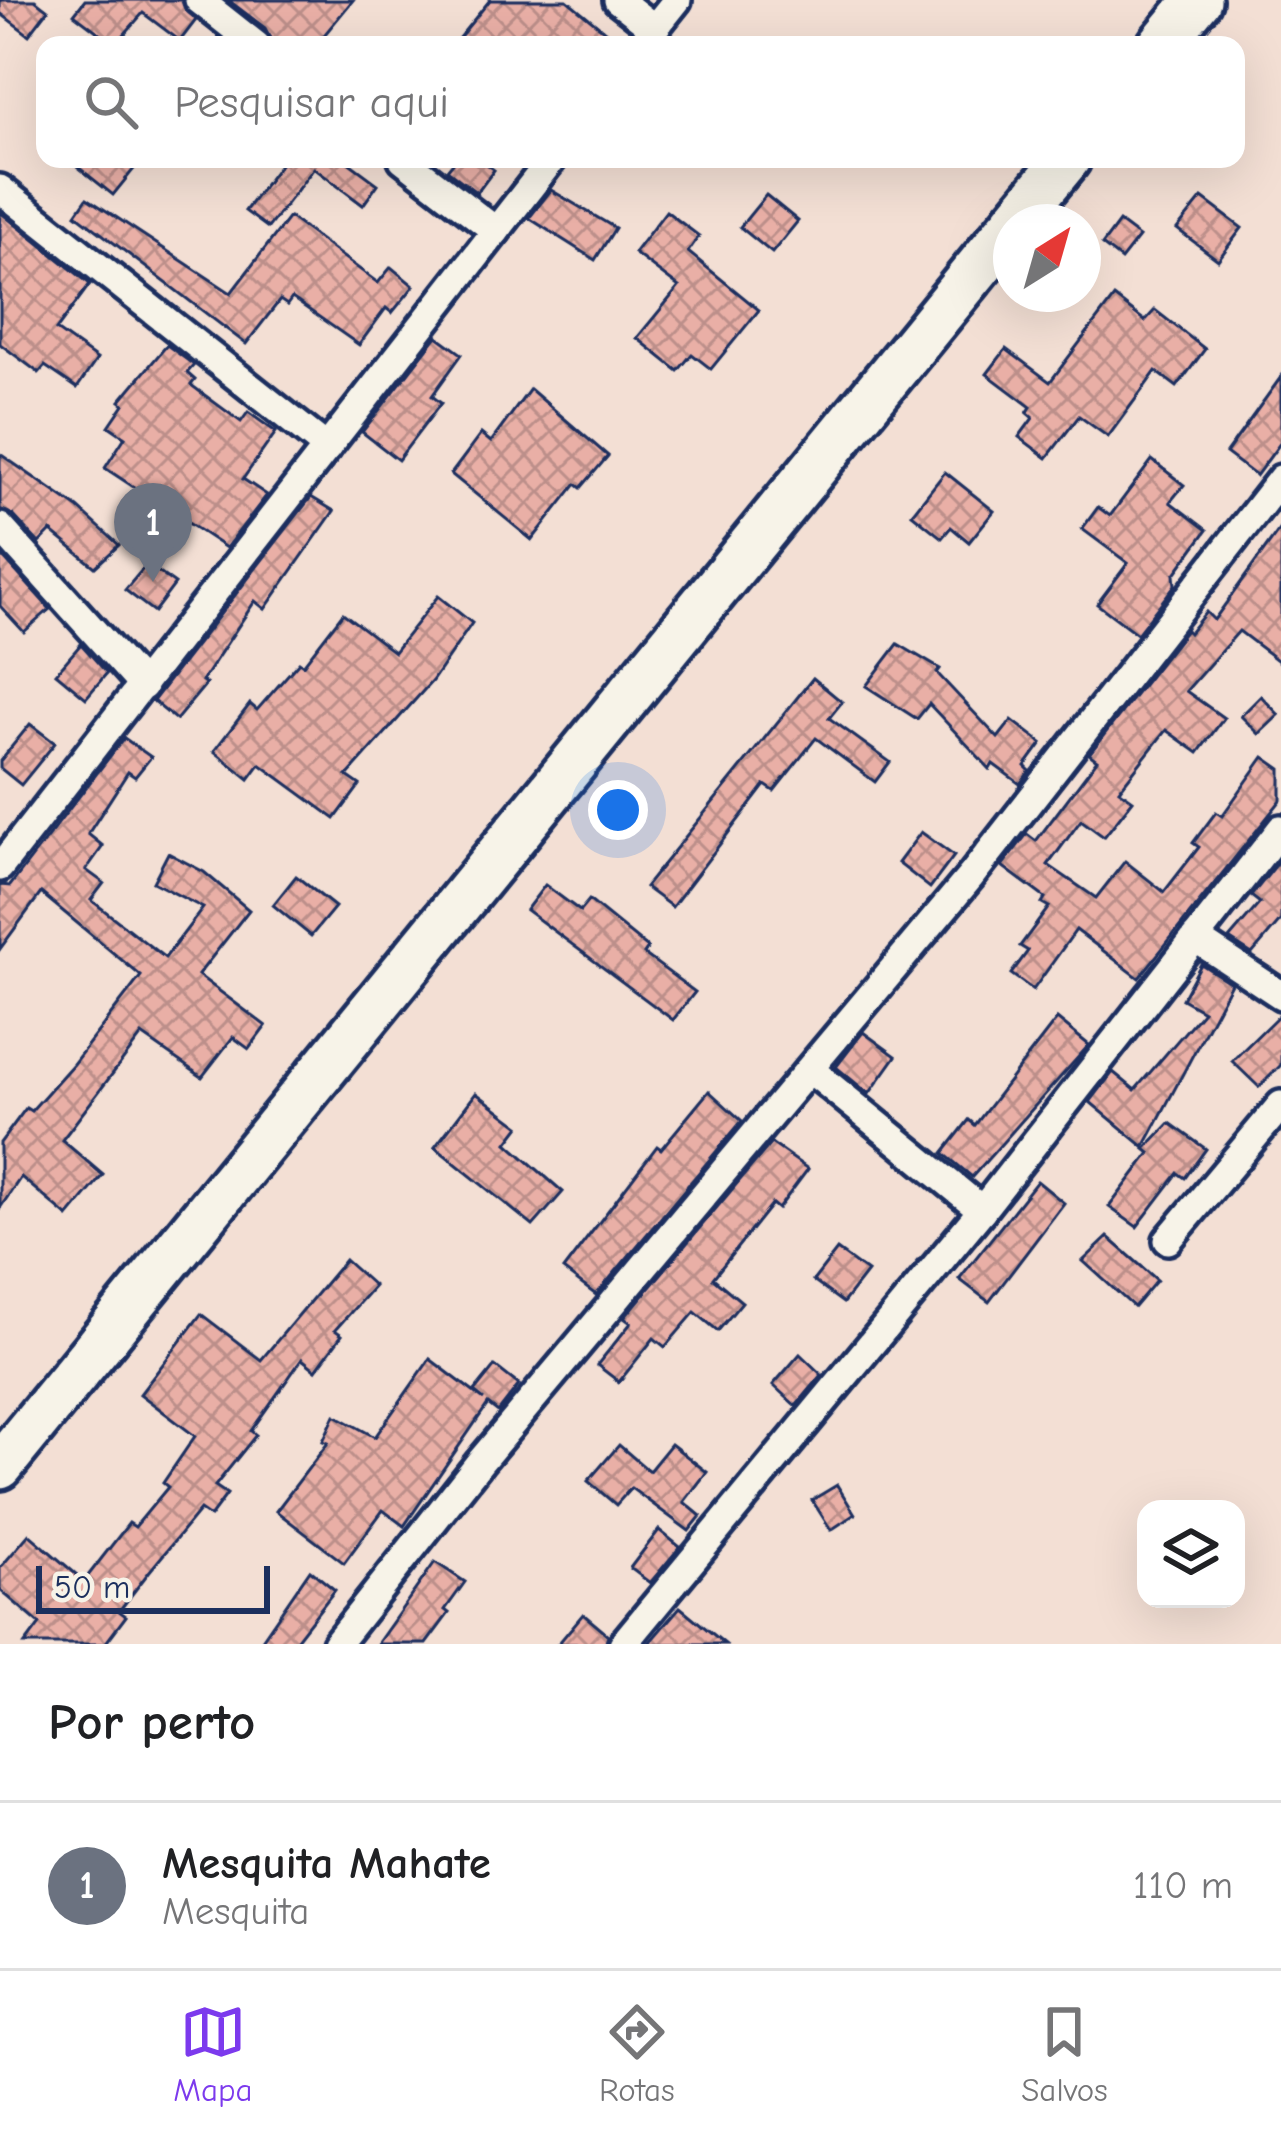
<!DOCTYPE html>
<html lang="pt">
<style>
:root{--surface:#fff;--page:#f6f6f6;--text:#202124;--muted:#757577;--line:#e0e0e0;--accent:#7c3aed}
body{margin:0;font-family:"Comic Neue",sans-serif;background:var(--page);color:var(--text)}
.controls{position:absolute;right:36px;bottom:36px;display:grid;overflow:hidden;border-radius:24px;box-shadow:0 12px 48px #0002}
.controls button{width:108px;height:108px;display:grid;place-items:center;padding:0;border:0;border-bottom:3px solid var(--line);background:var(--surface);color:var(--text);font:60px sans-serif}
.compass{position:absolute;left:993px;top:204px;width:108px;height:108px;border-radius:50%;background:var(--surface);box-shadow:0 12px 48px #0002;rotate:37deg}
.scale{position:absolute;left:36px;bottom:30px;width:234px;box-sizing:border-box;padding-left:12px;border:6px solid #1b2f5e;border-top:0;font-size:33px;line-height:42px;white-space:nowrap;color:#1b2f5e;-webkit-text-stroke:9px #f7f3e8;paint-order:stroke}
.you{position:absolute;left:618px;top:810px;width:42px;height:42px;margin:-30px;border:9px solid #fff;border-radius:50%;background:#1a73e8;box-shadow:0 0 0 18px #1a73e833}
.badge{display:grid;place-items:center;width:78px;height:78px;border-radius:50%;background:var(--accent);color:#fff;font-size:39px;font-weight:700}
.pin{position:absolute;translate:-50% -99px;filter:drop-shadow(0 3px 6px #0008)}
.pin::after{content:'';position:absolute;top:63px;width:42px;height:36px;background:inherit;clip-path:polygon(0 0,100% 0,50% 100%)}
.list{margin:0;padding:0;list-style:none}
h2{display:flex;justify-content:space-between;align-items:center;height:156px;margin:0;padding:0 48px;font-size:51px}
h2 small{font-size:39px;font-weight:400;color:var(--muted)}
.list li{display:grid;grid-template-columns:78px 1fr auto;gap:36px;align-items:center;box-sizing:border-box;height:168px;padding:0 48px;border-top:3px solid var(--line)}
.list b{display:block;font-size:45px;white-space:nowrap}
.list p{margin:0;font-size:39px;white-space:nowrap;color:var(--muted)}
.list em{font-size:39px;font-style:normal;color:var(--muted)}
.icon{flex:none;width:66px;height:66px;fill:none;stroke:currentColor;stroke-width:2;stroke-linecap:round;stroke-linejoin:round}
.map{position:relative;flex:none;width:1281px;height:1644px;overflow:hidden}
.search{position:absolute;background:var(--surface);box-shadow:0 12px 48px #0002;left:36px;right:36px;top:36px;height:132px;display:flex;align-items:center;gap:30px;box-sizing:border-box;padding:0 42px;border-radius:24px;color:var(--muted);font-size:45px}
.sheet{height:324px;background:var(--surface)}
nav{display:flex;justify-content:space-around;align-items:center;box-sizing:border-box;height:168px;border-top:3px solid var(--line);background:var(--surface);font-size:33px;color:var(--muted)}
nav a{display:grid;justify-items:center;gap:6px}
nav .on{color:var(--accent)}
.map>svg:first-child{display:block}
.building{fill:url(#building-cross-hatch);stroke:#1b2f5e;stroke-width:3}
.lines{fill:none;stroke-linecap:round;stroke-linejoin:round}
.minor-casing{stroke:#1b2f5e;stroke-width:36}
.trunk-casing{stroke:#1b2f5e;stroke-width:54}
.minor{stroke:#f7f3e8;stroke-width:27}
.trunk{stroke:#f7f3e8;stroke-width:45}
</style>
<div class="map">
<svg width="1281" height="1644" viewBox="0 0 1281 1644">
<defs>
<pattern id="building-cross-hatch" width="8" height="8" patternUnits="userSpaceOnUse" patternTransform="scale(3)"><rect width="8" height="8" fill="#e9afa6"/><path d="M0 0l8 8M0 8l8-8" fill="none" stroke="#bc8f8a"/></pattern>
</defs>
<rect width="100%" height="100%" fill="#f3dfd4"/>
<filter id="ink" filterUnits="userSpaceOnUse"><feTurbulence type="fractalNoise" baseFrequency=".00833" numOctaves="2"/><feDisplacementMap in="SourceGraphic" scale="24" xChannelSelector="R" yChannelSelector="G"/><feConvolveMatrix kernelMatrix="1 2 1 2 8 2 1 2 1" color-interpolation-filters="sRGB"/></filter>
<g filter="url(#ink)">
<!-- building -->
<g class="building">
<polygon points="0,0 35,0 48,10 29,35 0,13"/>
<polygon points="85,0 181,0 196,20 180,41 143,13 115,45 74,14"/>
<polygon points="228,0 353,0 316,45 274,45 265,28"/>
<polygon points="490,0 567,0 622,45 453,45"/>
<polygon points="68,159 142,159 113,195"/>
<polygon points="284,159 344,159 378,184 363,205 314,168 268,228 245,211"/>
<polygon points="456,159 479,159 494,170 477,193 447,170"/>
<polygon points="551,190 615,228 595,260 529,218"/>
<polygon points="766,195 798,221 772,253 740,227"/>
<polygon points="87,198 231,293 289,217 378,283 391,267 414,286 392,313 386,308 359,345 292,298 287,305 280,300 246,344 76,214"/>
<polygon points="1202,198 1242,228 1218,260 1177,229"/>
<polygon points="666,211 699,236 688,252 759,310 711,369 692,354 678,371 637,338 679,287 634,253"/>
<polygon points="0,212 90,284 56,330 97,359 77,388 45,366 39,373 0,344"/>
<polygon points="1119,222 1139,237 1121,260 1102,245"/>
<polygon points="1114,297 1145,321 1155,310 1205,349 1177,387 1156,371 1108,437 1079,416 1047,458 1019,437 1033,418 1027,413 1031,407 987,374 1006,349 1050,382"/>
<polygon points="437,336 462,354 432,396 441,403 398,460 362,432"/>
<polygon points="167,345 194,365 187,373 195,380 191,385 241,422 248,412 276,432 243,479 267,495 226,548 105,468 125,437 109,426 124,404 120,401"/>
<polygon points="1281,377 1281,442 1256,476 1226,453"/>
<polygon points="530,389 608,456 581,488 576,484 532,540 451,474 481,434 491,442"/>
<polygon points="0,454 78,508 119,545 95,567 51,531 39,543 13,515 0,509"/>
<polygon points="1152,460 1184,485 1170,502 1207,530 1174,575 1175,585 1137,634 1097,604 1128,563 1082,529 1098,507 1110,516"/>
<polygon points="945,472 994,511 969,542 951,527 942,538 912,514"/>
<polygon points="311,497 334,511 265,609 255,601 202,681 206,684 176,720 153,701"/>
<polygon points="1281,527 1281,663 1239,631 1186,691 1224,718 1198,753 1166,730 1119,790 1133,800 1104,837 1081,820 1048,865 1096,898 1125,861 1164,892 1199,847 1193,843 1216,812 1222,816 1264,757 1281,769 1281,800 1139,978 1076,930 1033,990 1011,974 1028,951 1020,946 1049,907 1042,903 1045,898 1002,866 1027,834 1036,841 1097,760 1089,754 1186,630 1189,633 1206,612 1214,620"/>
<polygon points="0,554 50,609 24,632 0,606"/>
<polygon points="147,564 175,584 154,612 125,590"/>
<polygon points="438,596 472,623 432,681 347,776 360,785 335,819 260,764 249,779 214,751 250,704 257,710 299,662 303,665 343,613 394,652"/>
<polygon points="81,644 107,673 86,698 56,673"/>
<polygon points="898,644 940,669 937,673 998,738 1012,720 1042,743 1025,766 1030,771 1020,784 993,764 990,769 929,704 917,719 866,686"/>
<polygon points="813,678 842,702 829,718 890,762 875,782 816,738 774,791 765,785 672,907 645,887"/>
<polygon points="1261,696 1279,715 1259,734 1241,716"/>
<polygon points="30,724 55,743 21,785 0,768 0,761"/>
<polygon points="124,738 151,757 135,777 128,772 88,834 103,846 86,870 104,883 91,900 165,958 203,908 153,882 168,853 204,872 249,910 198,975 266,1026 249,1049 233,1037 202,1077 142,1035 62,1140 103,1175 68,1217 21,1177 0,1208 0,1143 26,1108 31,1111 73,1064 141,976 41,893 0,949 0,885 10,886"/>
<polygon points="921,832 954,856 930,888 898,863"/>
<polygon points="1280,860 1281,920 1252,954 1229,939 1260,903 1251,896"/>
<polygon points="296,876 335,907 311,936 273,905"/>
<polygon points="545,885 580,911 589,900 648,948 644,954 695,992 673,1020 526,910"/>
<polygon points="1201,964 1231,983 1144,1147 1090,1102 1113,1072 1135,1090 1203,1011 1182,999"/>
<polygon points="1281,1013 1281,1065 1259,1087 1232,1061"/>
<polygon points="1057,1019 1089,1045 972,1177 943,1153 969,1120 975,1125"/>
<polygon points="863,1032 896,1056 869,1094 836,1067"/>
<polygon points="709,1091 742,1121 596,1295 563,1270 657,1146 661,1149"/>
<polygon points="476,1093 520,1126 507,1143 563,1192 533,1226 435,1147"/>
<polygon points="1170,1123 1206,1149 1185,1178 1178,1173 1137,1227 1109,1207 1150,1153 1145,1149"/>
<polygon points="771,1143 808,1169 778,1209 772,1204 713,1278 742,1302 718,1331 695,1312 665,1347 654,1338 619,1382 597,1365 631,1323 624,1318"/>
<polygon points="1037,1181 1064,1203 989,1302 959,1279"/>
<polygon points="1108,1237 1157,1280 1134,1307 1083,1261"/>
<polygon points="837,1250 867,1272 843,1303 813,1281"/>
<polygon points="345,1260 374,1286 335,1330 342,1335 316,1370 302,1359 251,1431 256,1435 215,1486 227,1494 210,1517 200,1510 149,1572 119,1611 126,1616 105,1644 25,1644 40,1624 0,1590 0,1568 29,1534 84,1581 129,1523 135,1527 168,1487 163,1483 195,1436 140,1394 201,1314 261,1360"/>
<polygon points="800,1354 822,1375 796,1406 773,1385"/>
<polygon points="430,1359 484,1400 474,1392 495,1366 519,1385 498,1412 488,1404 404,1526 383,1510 344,1563 276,1511 328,1443 323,1441 335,1415 375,1437"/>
<polygon points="671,1444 707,1472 684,1502 701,1516 689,1531 631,1488 616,1505 588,1481 619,1445 649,1471"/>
<polygon points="837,1485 855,1514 831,1530 812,1500"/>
<polygon points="659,1530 680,1547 650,1583 630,1568"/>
<polygon points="435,1562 465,1582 445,1610 449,1613 426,1644 377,1644"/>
<polygon points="310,1570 335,1590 293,1644 259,1644"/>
<polygon points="680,1607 725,1644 648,1644"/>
<polygon points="583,1614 608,1635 605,1644 558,1644"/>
</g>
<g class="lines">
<defs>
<g id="minor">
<polyline points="199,0 256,45"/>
<polyline points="618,0 654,28"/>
<polyline points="641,45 677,0"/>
<polyline points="403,159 496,231"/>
<polyline points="0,189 327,448"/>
<polyline points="0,527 143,686"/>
<polyline points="0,867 552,159"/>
<polyline points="1195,938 1281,995"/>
<polyline points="812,1071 982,1210"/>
<polyline points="1168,1240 1281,1105"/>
<polyline points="336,1644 480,1462 971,876 1281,479"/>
<polyline points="623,1644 982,1210 1281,829"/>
</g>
<g id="trunk">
<polyline points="1161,45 1198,0"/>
<polyline points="1015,222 1067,159"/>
<polyline points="0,1466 1011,227"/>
</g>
</defs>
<!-- minor casing -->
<use href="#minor" class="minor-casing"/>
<!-- trunk casing -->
<use href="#trunk" class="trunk-casing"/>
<!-- minor -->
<use href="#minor" class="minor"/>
<!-- trunk -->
<use href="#trunk" class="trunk"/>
</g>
</g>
</svg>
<div class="controls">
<button><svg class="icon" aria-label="layers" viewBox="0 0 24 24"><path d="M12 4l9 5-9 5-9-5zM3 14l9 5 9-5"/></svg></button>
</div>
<svg class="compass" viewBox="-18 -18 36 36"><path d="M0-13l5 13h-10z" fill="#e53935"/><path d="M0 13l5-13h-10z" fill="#757577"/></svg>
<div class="scale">50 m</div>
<div class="you"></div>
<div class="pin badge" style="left:153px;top:582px;background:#6b7280">1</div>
<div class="search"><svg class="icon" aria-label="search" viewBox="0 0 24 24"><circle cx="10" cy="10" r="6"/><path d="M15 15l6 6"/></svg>Pesquisar aqui</div>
</div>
<section class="sheet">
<h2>Por perto<small></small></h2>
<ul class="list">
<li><span class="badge" style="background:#6b7280">1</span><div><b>Mesquita Mahate</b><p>Mesquita</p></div><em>110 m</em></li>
</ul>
</section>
<nav>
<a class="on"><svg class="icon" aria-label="map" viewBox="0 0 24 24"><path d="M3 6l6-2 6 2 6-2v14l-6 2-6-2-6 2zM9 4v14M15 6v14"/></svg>Mapa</a>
<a><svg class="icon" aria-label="directions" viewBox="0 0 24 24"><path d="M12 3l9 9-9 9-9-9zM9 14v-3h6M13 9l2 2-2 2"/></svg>Rotas</a>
<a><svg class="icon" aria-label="saved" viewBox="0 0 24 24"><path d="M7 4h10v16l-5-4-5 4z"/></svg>Salvos</a>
</nav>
